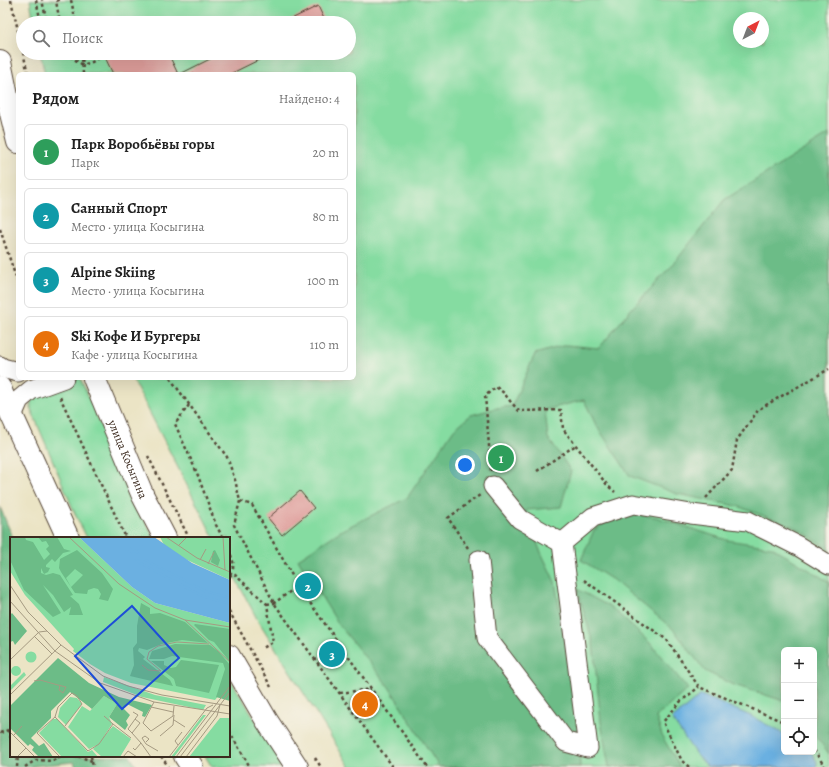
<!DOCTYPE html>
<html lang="ru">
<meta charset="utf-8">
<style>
:root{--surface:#fff;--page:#f6f6f6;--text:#222;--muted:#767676;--line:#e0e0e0;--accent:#0b8043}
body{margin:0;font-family:Alegreya,serif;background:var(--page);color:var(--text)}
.controls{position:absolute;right:12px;bottom:12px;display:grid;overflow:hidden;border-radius:6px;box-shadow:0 4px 16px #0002}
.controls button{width:36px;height:36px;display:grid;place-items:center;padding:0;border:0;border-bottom:1px solid var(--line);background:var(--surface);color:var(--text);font:20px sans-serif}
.compass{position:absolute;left:733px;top:12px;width:36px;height:36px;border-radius:50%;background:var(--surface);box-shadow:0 4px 16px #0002;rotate:42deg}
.you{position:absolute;left:465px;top:465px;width:14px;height:14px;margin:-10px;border:3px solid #fff;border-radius:50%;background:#1a73e8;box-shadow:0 0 0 6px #1a73e833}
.badge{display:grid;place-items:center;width:26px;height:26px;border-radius:50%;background:var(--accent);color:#fff;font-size:13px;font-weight:700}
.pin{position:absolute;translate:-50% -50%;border:2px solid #fff;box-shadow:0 1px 4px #0006}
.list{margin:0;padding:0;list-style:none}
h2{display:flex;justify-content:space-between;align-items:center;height:52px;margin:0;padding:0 16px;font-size:17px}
h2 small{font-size:13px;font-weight:400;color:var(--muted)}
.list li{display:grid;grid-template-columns:26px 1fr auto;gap:12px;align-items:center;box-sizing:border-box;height:56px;margin:0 8px 8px;padding:0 8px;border:1px solid var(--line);border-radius:6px}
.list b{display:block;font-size:15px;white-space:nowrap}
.list p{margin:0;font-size:13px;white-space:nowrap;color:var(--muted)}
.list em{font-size:13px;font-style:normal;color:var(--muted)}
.icon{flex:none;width:22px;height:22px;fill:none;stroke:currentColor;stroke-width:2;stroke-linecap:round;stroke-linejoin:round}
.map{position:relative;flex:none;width:829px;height:767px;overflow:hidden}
.search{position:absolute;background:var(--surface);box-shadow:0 4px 16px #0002;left:16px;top:16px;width:340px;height:44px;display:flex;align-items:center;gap:10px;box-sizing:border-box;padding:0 14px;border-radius:22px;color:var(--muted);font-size:15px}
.panel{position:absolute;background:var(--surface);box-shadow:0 4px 16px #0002;left:16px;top:72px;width:340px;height:308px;border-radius:6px}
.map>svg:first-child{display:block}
.green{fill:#85dca1;stroke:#608360;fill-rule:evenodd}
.forest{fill:#6cbc87;stroke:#547352}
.water{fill:#6bb0e1;stroke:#536d80}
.building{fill:#df9e9b}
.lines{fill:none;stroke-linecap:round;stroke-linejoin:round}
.minor-casing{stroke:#554637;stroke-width:21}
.major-casing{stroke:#554637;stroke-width:24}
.path{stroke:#554637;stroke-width:2.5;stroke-dasharray:3 3;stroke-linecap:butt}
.minor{stroke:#fff;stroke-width:19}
.major{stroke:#fff;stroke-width:22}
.labels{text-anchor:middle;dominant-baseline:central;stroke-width:3;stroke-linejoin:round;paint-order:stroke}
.street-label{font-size:12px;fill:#3b2a1e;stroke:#f7f3e8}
.inset-river{fill:none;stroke:#6bb0e1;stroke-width:2}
.inset-road{fill:none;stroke:#a59a82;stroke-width:1}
.view{fill:#1d4ed8;fill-opacity:0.15;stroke:#1d4ed8;stroke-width:2}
.inset-edge{fill:none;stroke:#3b2a1e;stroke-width:2}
</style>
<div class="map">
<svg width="829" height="767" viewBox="0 0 829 767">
<rect width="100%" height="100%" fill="#f7f3e8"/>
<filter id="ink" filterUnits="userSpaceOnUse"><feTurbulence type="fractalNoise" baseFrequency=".025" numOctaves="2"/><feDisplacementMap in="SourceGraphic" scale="8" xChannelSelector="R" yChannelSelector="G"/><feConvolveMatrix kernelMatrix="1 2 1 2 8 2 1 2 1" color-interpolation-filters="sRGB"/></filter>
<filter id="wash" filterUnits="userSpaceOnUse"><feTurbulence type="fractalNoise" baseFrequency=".012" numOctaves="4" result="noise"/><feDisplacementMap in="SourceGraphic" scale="16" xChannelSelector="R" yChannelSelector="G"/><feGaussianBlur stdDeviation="0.9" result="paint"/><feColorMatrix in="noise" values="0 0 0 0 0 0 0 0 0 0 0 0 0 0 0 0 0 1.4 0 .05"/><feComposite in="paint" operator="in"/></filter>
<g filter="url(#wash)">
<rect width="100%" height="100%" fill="#ebe4c5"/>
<!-- green -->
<g class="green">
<path d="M30,0H829V767H350L256,617L229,566V538H214L132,378H354V74H45L40,53H349V23H34ZM739,18H763V42H739ZM784,650H814V752H784Z"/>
<polygon points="78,378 80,378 129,490 154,538 87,538 76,516 31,409 31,402 37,394"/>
<polygon points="229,677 285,767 212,767 205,756 229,756"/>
</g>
<!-- forest -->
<g class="forest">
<polygon points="829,134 829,549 797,528 737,506 677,494 630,476 596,425 584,400 545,410 548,438 571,471 561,507 526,510 539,548 555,582 578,716 580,767 439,767 389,687 339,625 298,559 342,530 407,498 454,429 471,415 497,408 512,406 535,354 566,345 599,348 633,307 671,267 724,200"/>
<polygon points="0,507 13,538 11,538 11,756 130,756 137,767 76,767 74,762 24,767 0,767"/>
<polygon points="622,512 656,517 727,540 772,547 829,582 829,754 814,733 814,650 784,650 784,701 731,684 705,671 673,629 613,580 581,560 594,530"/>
<polygon points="577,589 612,608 650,643 688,689 656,717 663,738 680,767 609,767 601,722 593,643"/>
</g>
<!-- water -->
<polygon class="water" points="701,695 751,716 784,734 784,752 811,752 817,762 816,767 708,767 695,753 672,719"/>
<g id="blocks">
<!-- building -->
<g class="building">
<polygon points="318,6 326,23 283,23"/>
<polygon points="103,53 168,53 178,74 113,74"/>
<polygon points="222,53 273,53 230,74 180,74"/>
<polygon points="300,491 314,508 282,535 268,518"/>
</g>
</g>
</g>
<g filter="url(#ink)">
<use href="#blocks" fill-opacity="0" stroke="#554637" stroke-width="1"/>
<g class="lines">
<defs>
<g id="minor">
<polyline points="0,366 2,368 18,372"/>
<polyline points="12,416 19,400 31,390 64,378"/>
<polyline points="493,486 520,519 562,543"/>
<polyline points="479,560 487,638 566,742 588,748 562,543 593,517 633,504 691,514 748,521 798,546 829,565"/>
</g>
<g id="major">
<polyline points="0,62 8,101 18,142"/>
<path id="s1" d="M94,378L143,496L165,538"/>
<polyline points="0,388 3,396 68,538"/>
<polyline points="229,656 267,721 297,767"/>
<polyline points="185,756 192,767"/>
</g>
</defs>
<!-- minor casing -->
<use href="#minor" class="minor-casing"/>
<!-- major casing -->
<use href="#major" class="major-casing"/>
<!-- path -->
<g class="path">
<polyline points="11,0 28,74"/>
<polyline points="36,0 40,18 46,18 42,0"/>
<polyline points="59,0 56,1 60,23"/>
<polyline points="71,0 76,23"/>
<polyline points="65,53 83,65 92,62 104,55"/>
<polyline points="82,53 83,74"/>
<polyline points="0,229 18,284"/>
<polyline points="170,378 227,457 235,480 240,501 252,505 268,533 298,586 427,767"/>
<polyline points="60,397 126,538"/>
<polyline points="189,405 175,424 197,473 216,525 223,538"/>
<polyline points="148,456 189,538"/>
<polyline points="491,471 485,396 496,387 504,393 510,401 519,411 561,410 563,429 608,486 615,492"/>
<polyline points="537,471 576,445"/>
<polyline points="706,498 732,470 737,440 759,409 829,369"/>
<polyline points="240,501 234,525 274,603 393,767"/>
<polyline points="468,548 448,518 480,495"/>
<polyline points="229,549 234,565 230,575"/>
<polyline points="229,576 234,574 267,604 273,642 263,648"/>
<polyline points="584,580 667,640 699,687 784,722"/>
<polyline points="267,604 274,603 298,586"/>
<polyline points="229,611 271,687"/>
<polyline points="340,693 371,689"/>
<polyline points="8,730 11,738"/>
<polyline points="229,731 250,767"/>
<polyline points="0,733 11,729"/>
<polyline points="814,750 825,767"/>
<polyline points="78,756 92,761"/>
<polyline points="91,756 93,767"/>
<polyline points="161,756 168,766"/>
<polyline points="315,758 321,767"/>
<polyline points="17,767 18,756"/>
<polyline points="25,767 36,760 52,761 61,756"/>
<polyline points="689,767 682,761 663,722 680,702 699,687"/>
</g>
<!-- minor -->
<use href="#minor" class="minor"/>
<!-- major -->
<use href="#major" class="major"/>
</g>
</g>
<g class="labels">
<!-- street labels -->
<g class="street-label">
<text stroke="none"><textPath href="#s1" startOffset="88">улица Косыгина</textPath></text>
</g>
</g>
<!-- overview -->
<g transform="translate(10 537)">
<rect width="220" height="220" fill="#ebe4c5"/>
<path d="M0,0H69L122,50L145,66L220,86V145L205,163L121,146L95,136L80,127L63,114L64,112L15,58L0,34ZM150,0H220V43L173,21L154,8ZM15.5 120a5.5 5.5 0 1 1 11 0a5.5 5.5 0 1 1-11 0ZM1 134a5 5 0 1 1 10 0a5 5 0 1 1-10 0ZM14,135L16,138L0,154V149ZM94,140L145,158L196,168L193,173L132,160L93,145ZM94,159L107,167L99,180L102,187L89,207L79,212L58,190L72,169L80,174ZM60,160L67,161L72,167L56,188L48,180L50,171ZM193,178H196L164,220H161ZM210,181H220V220H179ZM43,182H47L78,215L82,213L88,220H52L29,196ZM103,189L121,202L110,220H92L83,212Z" fill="#85dca1"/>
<path d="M0,0H15L16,3L23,5L34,23L40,17L36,12L39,9L36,4L32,5L28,0H47L54,12L61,14L53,16L45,25L42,22L36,28V30L40,31L38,35L34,37L31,31V36L36,38L43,36L50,38L63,58L60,59L69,67L73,78H59L61,70L54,75L43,58L33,48L51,76L43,80L14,53L0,23ZM67,13L92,36L103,52L98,64L89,62L91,57L88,52L84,51L78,53L77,57L65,56L51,35L49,31L50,22ZM65,32L73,38L61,50L56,41ZM205,13L210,23L208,29L201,25L203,14ZM131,66L140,71V77L150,76L175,85L198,106L172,103L152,107L137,113L129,111L128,114L135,120L133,122L160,143L163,149L120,139L124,128L123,111L127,106V89ZM2,76L17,94L5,108L3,104L0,105V78ZM185,87L220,92V125L204,105L199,103L184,88ZM165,107L200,108L209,115L220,128V164L206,160L215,132L213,126L162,119L154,122H139L142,114ZM48,121L79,146L109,160L142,168L135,180L132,179L133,175L117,167L113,171L120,178L116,184L118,188L115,193L99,180L107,167L94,159L82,172L60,155L41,174V181L21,201L29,209L34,206L43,220H29L22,213L24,210L20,207L18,209L0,191V169ZM171,123L209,128L199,156L166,149L164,142L141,124H154V128L161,131L166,130Z" fill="#6cbc87" fill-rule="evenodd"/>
<path d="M69,0H144L182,26L220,43V86L145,66L122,50Z" fill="#6bb0e1"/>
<path class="inset-river" d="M103,0L130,26L192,59L220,67M111,0L135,23L195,54L220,61M123,16L139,1"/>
<path class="inset-road" d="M59,0L109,47L145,71L175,83L220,90M156,0L187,21L220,35M213,0L215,33M168,9L177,0M190,23L196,12M198,27L204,15M0,48L18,75L51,108L93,139L118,149L152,158L220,169M0,64L45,114L90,146L144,165L220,177M175,83L220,125M24,99L42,117M0,123L29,95L37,94M132,128L138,133L151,134M151,134L137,122L139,115L148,109L167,105L199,107M24,144L30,143L48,148L56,150L53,156L49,153L50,148M0,158L51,108M144,165L133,186L141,194L163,179L164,169M141,170L163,175M94,179L103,187M45,180L78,214L89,207L103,187L121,201M125,182L130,186L122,196L131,206M164,183L175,190M0,195L25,220M122,196L118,192L128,178L123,175M4,198L12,189M150,199L163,188L164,178M136,205L139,202L135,199L132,201L136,207L148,214M168,208L165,204L172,195M123,211L125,213L131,206L141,220M7,220L16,211M50,220L27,196L45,180L48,170L62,156L67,159L72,167L55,189M113,220L118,214L127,220M159,220L197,171L203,168M166,220L220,149M170,220L220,155M176,220L207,179L210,168"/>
<path class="view" d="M122,69L169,121L112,172L65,119Z"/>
<rect width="220" height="220" class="inset-edge"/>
</g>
</svg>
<div class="controls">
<button>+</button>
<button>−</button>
<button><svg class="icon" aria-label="locate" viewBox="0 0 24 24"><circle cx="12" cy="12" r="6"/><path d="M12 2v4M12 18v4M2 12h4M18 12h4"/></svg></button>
</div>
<svg class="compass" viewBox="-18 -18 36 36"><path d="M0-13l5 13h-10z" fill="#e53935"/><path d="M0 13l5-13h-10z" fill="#767676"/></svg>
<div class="you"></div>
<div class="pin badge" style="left:501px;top:458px;background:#2e9e5b">1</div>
<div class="pin badge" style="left:308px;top:586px;background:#0f9aa8">2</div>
<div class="pin badge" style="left:332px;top:654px;background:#0f9aa8">3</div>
<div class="pin badge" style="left:365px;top:704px;background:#e8710a">4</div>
<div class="search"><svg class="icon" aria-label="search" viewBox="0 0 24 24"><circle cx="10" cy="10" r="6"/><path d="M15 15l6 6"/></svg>Поиск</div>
<section class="panel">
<h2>Рядом<small>Найдено: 4</small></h2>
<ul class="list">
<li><span class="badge" style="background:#2e9e5b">1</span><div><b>Парк Воробьёвы горы</b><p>Парк</p></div><em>20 m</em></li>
<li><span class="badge" style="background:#0f9aa8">2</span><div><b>Санный Спорт</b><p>Место · улица Косыгина</p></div><em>80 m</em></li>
<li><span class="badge" style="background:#0f9aa8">3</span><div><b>Alpine Skiing</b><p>Место · улица Косыгина</p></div><em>100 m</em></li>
<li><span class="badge" style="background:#e8710a">4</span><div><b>Ski Кофе И Бургеры</b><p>Кафе · улица Косыгина</p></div><em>110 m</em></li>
</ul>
</section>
</div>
